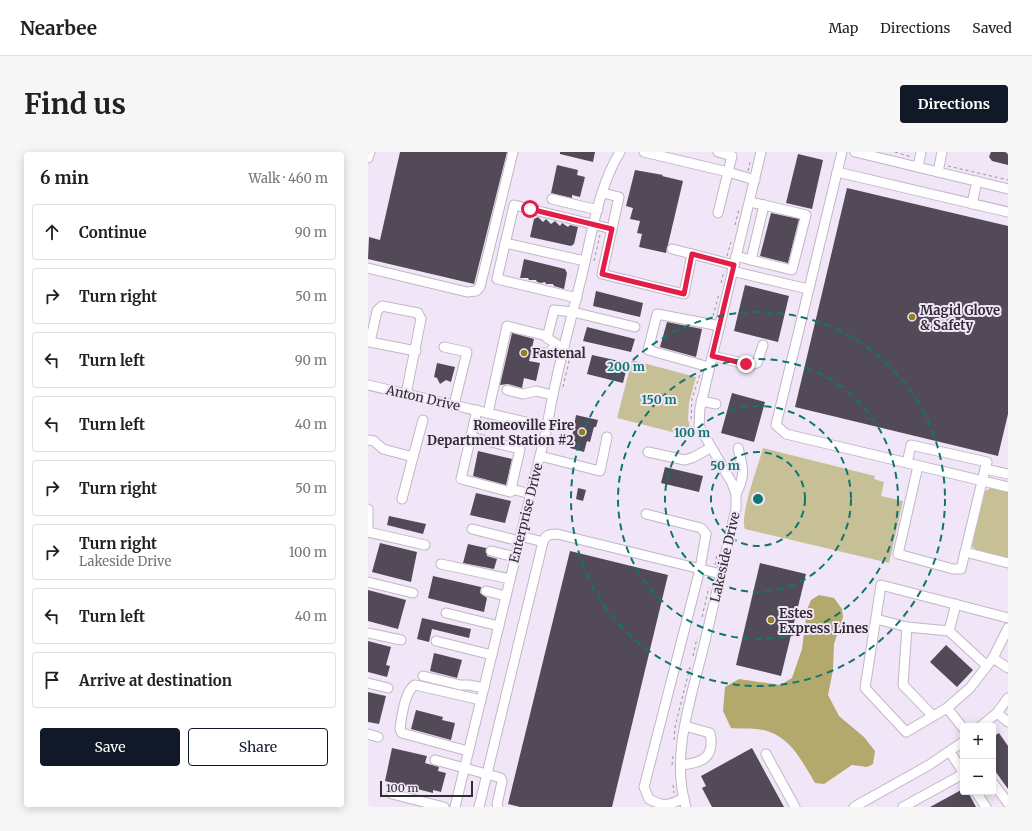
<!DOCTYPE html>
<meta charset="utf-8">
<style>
:root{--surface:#fff;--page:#f6f6f6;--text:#202124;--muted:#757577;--line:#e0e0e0;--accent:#111827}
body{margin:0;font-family:Merriweather,serif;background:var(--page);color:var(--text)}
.controls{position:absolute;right:12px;bottom:12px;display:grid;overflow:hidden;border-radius:4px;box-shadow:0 2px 10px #0003}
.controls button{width:36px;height:36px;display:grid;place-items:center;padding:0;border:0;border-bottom:1px solid var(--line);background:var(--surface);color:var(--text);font:20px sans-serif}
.scale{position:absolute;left:12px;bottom:10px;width:93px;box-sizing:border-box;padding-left:4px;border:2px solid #302c32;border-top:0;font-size:11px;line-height:14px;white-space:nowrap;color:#302c32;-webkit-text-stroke:3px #f1e6f7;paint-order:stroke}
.stop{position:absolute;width:12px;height:12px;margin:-9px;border:3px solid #e11d48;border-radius:50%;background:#fff}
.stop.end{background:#e11d48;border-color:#fff;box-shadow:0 1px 4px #0008}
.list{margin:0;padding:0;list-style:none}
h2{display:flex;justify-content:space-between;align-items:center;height:52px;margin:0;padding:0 16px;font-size:17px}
h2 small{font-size:13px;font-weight:400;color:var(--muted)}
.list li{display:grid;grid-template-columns:26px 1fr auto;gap:12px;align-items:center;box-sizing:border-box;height:56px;margin:0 8px 8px;padding:0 8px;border:1px solid var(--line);border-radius:4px}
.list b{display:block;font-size:15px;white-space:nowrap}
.list p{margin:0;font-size:13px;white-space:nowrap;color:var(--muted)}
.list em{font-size:13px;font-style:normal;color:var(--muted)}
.actions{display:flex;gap:8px;padding:12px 16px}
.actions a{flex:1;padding:9px 0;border:1px solid var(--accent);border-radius:4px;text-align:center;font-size:14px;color:var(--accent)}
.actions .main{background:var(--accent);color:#fff}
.icon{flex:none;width:22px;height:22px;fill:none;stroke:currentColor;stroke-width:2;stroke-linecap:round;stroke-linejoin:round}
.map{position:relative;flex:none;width:640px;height:655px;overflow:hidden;border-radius:4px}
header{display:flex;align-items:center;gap:24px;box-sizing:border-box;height:56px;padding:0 20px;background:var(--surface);border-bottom:1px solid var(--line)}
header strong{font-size:19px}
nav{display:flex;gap:22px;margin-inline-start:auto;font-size:14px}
.intro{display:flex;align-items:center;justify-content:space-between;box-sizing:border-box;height:96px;padding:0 24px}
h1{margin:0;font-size:28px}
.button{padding:10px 18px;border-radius:4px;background:var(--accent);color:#fff;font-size:14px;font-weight:700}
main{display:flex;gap:24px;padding:0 24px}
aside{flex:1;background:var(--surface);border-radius:4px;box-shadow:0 2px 10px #0003}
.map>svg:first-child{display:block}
.green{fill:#c7c097}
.water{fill:#b3a96d}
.building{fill:#534a58}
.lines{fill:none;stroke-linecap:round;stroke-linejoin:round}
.minor-casing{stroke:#c1b6c7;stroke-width:11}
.path{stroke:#99919d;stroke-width:1;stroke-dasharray:3 3;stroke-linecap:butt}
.minor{stroke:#fff;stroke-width:9}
.route{stroke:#e11d48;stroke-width:5}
.ring{fill:none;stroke:#0f766e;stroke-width:2;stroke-dasharray:7 5}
.poi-dot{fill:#8d7f25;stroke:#f1e6f7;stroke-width:1.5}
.labels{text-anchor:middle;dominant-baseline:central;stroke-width:4;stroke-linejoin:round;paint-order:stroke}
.poi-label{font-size:13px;font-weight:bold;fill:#302c32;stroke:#f1e6f7;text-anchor:start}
.street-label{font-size:13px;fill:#302c32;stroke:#f1e6f7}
.centre{fill:#0f766e;stroke:#f1e6f7;stroke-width:2}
.ring-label{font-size:12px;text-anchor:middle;font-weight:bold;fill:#0f766e;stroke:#f1e6f7;stroke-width:4;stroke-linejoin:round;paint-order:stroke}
</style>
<header>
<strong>Nearbee</strong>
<nav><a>Map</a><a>Directions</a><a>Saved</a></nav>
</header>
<div class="intro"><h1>Find us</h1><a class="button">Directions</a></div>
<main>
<aside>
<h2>6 min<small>Walk · 460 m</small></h2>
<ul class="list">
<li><svg class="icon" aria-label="ahead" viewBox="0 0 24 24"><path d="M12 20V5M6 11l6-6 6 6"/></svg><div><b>Continue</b></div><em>90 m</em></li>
<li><svg class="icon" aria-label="right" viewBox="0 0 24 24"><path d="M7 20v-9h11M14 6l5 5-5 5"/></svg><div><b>Turn right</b></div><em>50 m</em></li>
<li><svg class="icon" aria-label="left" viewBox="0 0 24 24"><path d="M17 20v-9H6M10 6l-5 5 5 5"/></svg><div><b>Turn left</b></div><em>90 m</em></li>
<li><svg class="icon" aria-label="left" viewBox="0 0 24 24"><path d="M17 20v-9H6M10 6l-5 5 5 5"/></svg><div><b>Turn left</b></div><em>40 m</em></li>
<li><svg class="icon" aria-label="right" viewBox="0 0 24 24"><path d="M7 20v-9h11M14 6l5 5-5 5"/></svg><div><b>Turn right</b></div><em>50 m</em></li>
<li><svg class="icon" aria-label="right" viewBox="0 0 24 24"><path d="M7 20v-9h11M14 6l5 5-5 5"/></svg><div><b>Turn right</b><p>Lakeside Drive</p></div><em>100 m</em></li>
<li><svg class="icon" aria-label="left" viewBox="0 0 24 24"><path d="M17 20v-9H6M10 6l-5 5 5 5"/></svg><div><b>Turn left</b></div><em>40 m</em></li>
<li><svg class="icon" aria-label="arrive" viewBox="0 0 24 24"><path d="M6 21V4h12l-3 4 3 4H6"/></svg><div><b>Arrive at destination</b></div></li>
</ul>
<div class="actions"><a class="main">Save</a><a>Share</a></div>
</aside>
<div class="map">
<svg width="640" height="655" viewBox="0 0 640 655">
<rect width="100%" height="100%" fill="#f1e6f7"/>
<!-- green -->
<g class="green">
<polygon points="264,208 328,225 321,251 320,267 324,285 249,266"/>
<path d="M395,296L507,324L506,327L516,330L513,344L535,349L521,411L377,377C371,365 391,311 395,296Z"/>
<polygon points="623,336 640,340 640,406 608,398 604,394 617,339"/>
</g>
<!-- water -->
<path class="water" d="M451,443L466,446L474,457L475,465L466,492L465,518L460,543L471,564L496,585L507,599L505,612L499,615L484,613L456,632L447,631C432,606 420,580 388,577C380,576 372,577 363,576L355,559L357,535L371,527L412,533L424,526L434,497L439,458L443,448Z"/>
<!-- building -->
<g class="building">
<polygon points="32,0 139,0 106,132 0,107 1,85 12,88"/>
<polygon points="192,0 227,0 225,10 192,2"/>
<polygon points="623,0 640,0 640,13 624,9 621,5"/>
<polygon points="430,2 455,8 444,57 418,51"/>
<polygon points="189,13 210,18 209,23 217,25 212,45 204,43 204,46 183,41"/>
<polygon points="267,18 295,23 294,24 315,29 298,101 271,95 274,82 269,81 272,69 262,67 265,56 258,54"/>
<polygon points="479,36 640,74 640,262 630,304 427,255"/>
<polygon points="403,61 431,67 420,111 392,104"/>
<polygon points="170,65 175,70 178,67 183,72 187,69 192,74 194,71 200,75 202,73 210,75 206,92 203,94 162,85 166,67"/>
<polygon points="156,107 197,117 199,121 196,137 186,134 185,132 178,132 177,130 173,131 169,130 168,128 161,128 160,126 152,126"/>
<polygon points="377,133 421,144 410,190 366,179"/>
<polygon points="228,139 275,151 272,165 225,154"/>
<polygon points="299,170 334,177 328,205 292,195"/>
<polygon points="219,175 267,187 263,200 215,189"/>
<polygon points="144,181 166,187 161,209 172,211 168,229 156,226 154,236 140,232 132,233"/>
<polygon points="224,203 260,211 255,231 219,222"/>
<polygon points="69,211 87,215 83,230 78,228 72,232 69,226 66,225"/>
<polygon points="364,241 397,250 386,290 353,281"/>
<polygon points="208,263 230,268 228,275 226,275 222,290 219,289 216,300 202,296"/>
<polygon points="110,299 144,307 138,333 105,324"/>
<polygon points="297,315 335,324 331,340 293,331"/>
<polygon points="210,336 218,338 215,349 208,347"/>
<polygon points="108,341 143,349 137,371 102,363"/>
<polygon points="21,364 58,372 55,382 19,373"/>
<polygon points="12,391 49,400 43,430 4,420"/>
<polygon points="100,392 118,396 119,404 129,407 126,417 95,411"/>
<polygon points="202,399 300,423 244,655 152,655 140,652"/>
<polygon points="392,411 438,422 413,524 368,513"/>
<polygon points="65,424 113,435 112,441 119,446 116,460 60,446"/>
<polygon points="0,438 38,448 30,477 0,469"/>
<polygon points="54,466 103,477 101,486 64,477 61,490 49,487"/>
<polygon points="0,489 23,495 18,513 22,514 19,525 0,520"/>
<polygon points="578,493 605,518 589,535 562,510"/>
<polygon points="66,501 94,508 89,526 62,519"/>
<polygon points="0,540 18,544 11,572 0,570"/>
<polygon points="48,558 75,565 74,568 87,571 83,588 43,577"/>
<polygon points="631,581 640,594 640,637 625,616 625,585"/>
<polygon points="24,596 59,604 57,611 71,615 70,619 78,621 73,640 65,638 65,641 17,629"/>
<polygon points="384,596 416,655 344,655 334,636 338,634 333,624"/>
<polygon points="595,637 595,640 600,640 608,655 562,655"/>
</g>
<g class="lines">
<defs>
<g id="minor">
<polyline points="276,0 360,20 364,4 350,0"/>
<polyline points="474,0 408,273 418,282 640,335"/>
<polyline points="487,0 640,37"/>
<polyline points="0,6 2,0"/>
<polyline points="550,15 553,0"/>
<polyline points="469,20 640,60"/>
<polyline points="570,20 574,0"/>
<polyline points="235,41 251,45 234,122 316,142 324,102 366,113"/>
<polyline points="184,47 230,58"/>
<polyline points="604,52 609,29"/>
<polyline points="350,61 360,20 387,28"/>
<polyline points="137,91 217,109"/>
<polyline points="304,97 324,102"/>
<polyline points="368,104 383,108 396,53 382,50"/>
<polyline points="383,108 424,118 438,63 396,53"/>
<polyline points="0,116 99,140 108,139 112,135 145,0"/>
<polyline points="364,119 440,137"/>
<polyline points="209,146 129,127 146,53 244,77"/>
<polyline points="76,195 99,200 86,253"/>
<polyline points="196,197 179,186 186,158 205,160 267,175"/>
<polyline points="168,201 181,201 188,193"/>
<polyline points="344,204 383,213 389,211 395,193"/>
<polyline points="341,215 280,198 289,162 352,174"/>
<polyline points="0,233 179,275"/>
<polyline points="139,238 155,242 168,239 184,243"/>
<polyline points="38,242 53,167 50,161 14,154 9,159 2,190 48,199"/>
<polyline points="333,249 348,252"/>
<polyline points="109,258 93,327 142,340 143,337 163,342"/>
<polyline points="120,261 139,174 179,184"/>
<polyline points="103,285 152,297 143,337"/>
<polyline points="0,288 6,289 15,297 45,305 55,268"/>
<polyline points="280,300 317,308 326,305 342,296"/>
<polyline points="172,304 232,319 239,285"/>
<polyline points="539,311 543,293 619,310 617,317 640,322"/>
<polyline points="550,314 530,402 585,417 593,417 617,317"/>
<path d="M368,342C378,323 375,315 370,296"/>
<polyline points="34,347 45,305"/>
<polyline points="0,357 0,380"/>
<path d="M278,362L333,376L338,382L332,417L276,635L281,647C296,655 300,654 316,646"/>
<polyline points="104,377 151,389"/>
<polyline points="0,380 57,393"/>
<path d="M153,384L175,390C177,383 182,382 189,382L353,422"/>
<polyline points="123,399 147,405"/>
<polyline points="597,400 640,411"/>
<polyline points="73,412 142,427"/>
<polyline points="0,430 45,441"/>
<polyline points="118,439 138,444"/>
<polyline points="78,461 131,474"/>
<polyline points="508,467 539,475"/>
<polyline points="581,479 588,452"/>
<polyline points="0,481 33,488"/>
<polyline points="68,489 124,503"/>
<polyline points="625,506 640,476"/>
<polyline points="55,524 92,533 101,533 116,536"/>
<polyline points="0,531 20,536"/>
<polyline points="579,556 538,580 497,536 513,433 640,466"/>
<polyline points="629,561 640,570"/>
<polyline points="565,564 535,533 539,475 581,479 619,514"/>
<polyline points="613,574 629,561 640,546"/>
<polyline points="595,576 579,556 602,536 625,506 640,516"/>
<polyline points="0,582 10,585"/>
<path d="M100,599L34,581L32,577C33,567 37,538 47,533L113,548"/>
<polyline points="582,600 595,620"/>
<polyline points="398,602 427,655"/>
<polyline points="67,608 133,626 134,630 129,652 130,655"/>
<path d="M313,613C335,611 347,605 342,581L317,574"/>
<polyline points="625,631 640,651"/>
<polyline points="608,640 618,655"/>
<polyline points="24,642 76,655"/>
<path d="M87,655L179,275C187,223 202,173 214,123C224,82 230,36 252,0"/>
<polyline points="111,655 175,390"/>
<path d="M318,655C302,603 324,544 336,493C347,447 358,401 368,356V342L364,331L331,274L332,256L393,0"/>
<polyline points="486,655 561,613 595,590"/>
<polyline points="535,655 595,622"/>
</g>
</defs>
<!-- minor casing -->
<use href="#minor" class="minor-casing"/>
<!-- path -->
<g class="path">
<polyline points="527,0 544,5"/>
<polyline points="580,14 640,28"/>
<polyline points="380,19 382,10"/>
<polyline points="367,73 371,57"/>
<polyline points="359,104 363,90"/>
<polyline points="226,109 232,83"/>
<polyline points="353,131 356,119"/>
<polyline points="345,164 351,142"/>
<polyline points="195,235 203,201"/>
<polyline points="323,267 324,247 332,222"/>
<polyline points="347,413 349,402"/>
<polyline points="334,465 341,435"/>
<polyline points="325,504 329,486"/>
<polyline points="306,588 307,575 322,515"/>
<polyline points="304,613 305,603"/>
<polyline points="305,633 306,641"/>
</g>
<!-- minor -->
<use href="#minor" class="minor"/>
</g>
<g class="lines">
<!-- route -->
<polyline class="route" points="162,57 244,77 234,122 316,142 324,102 366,113 344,204 378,212"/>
</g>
<!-- distance rings -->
<g class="ring">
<circle cx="390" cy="347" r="47"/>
<circle cx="390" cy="347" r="93"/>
<circle cx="390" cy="347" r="140"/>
<circle cx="390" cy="347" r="187"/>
</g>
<!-- markers -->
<g class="poi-dot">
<circle cx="544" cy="165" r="4"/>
<circle cx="156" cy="201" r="4"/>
<circle cx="214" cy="280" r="4"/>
<circle cx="403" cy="468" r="4"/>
</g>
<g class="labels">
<!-- poi labels -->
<g class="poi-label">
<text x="552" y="158">Magid Glove<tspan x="552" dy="15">&amp; Safety</tspan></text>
<text x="164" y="201">Fastenal</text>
<text x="206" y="273" text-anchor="end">Romeoville Fire<tspan x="206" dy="15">Department Station #2</tspan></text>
<text x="411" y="461">Estes<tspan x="411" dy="15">Express Lines</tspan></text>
</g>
<!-- street labels -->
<g class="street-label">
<text transform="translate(55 246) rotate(13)">Anton Drive</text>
<text transform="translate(158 361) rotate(-76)">Enterprise Drive</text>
<text transform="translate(357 405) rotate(-77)">Lakeside Drive</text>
</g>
</g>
<circle cx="390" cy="347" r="6" class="centre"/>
<g class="ring-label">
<text x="258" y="219">200 m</text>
<text x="291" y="252">150 m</text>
<text x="324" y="285">100 m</text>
<text x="357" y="318">50 m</text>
</g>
</svg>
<div class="controls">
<button>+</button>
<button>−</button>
</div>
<div class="scale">100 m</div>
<div class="stop" style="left:162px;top:57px"></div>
<div class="stop end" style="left:378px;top:212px"></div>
</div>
</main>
